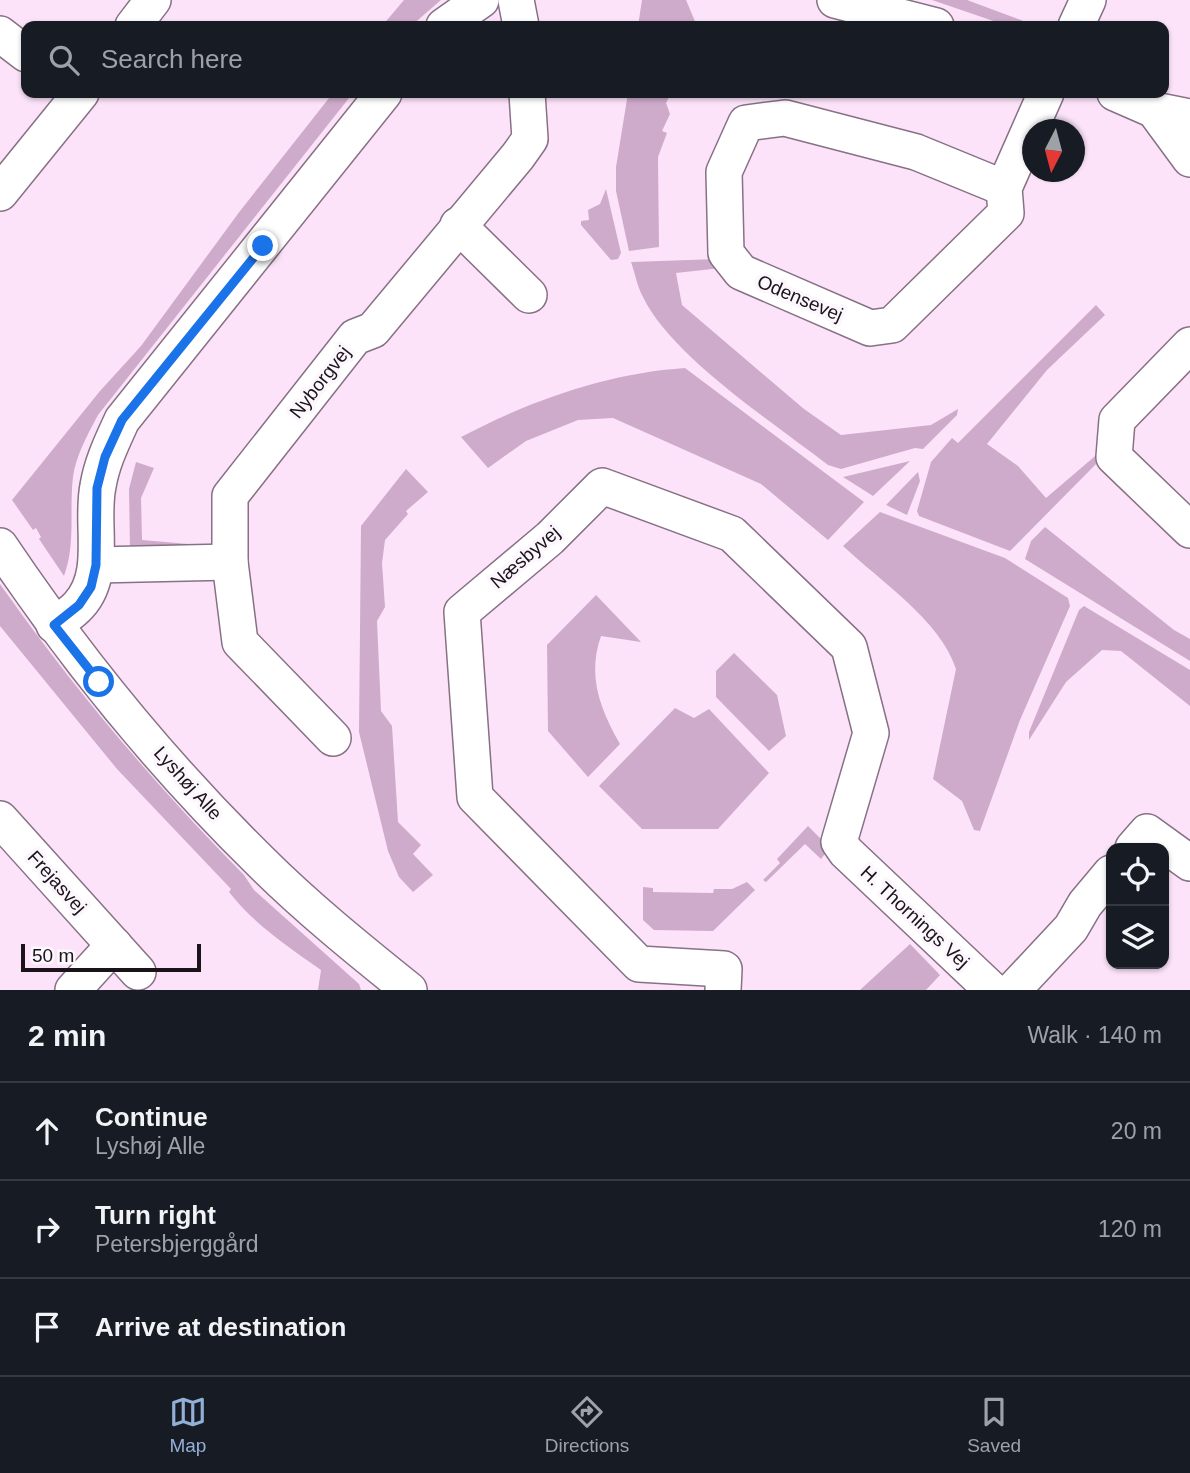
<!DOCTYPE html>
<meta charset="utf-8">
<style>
:root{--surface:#171b24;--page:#20242c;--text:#f1f3f6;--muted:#9ea1a6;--line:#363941;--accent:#92b0d6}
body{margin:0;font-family:Arial,sans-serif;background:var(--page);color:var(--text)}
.controls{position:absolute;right:21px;bottom:21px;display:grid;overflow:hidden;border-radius:14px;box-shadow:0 2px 5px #0004}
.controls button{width:63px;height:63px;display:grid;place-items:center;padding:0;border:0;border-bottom:2px solid var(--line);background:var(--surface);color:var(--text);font:35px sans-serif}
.compass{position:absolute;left:1022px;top:119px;width:63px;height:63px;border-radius:50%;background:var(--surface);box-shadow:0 2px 5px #0004;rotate:186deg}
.scale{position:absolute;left:21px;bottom:18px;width:180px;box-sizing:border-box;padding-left:7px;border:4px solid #1b131a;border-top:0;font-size:19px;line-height:24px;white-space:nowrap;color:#1b131a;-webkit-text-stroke:5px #fcf7fc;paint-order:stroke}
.stop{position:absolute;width:21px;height:21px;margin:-16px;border:5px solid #1a73e8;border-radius:50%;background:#fff}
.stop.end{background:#1a73e8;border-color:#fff;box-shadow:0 2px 7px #0008}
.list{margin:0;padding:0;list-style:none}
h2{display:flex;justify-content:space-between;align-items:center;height:91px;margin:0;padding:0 28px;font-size:30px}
h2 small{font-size:23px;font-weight:400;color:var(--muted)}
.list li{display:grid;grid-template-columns:46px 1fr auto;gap:21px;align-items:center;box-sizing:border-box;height:98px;padding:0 28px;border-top:2px solid var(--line)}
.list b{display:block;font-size:26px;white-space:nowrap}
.list p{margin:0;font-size:23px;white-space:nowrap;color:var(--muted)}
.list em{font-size:23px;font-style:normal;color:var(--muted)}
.icon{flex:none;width:38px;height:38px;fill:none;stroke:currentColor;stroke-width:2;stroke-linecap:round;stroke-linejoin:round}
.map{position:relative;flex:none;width:1190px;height:990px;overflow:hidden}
.search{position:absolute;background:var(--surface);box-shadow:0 2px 5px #0004;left:21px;right:21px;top:21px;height:77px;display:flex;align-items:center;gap:18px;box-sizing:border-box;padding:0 24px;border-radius:14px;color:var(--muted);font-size:26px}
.sheet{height:385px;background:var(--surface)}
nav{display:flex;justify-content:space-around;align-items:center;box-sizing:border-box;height:98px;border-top:2px solid var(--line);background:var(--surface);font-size:19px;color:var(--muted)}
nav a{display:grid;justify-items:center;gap:4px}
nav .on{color:var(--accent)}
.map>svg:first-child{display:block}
.green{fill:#cfabcb}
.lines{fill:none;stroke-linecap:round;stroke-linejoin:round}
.minor-casing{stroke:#877185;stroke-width:38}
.minor{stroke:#fff;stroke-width:35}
.route{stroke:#1a73e8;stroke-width:9}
.labels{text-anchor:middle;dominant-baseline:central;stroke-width:7;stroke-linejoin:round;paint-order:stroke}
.street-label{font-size:19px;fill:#1b131a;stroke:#fcf7fc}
</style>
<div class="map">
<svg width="1190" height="990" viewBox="0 0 1190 990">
<rect width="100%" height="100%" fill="#fce3f9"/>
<!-- green -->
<g class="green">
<polygon points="404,0 441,0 411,26 382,26"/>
<polygon points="642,0 686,0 697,26 638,26"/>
<polygon points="932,0 967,0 1037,26 1008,26"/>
<path d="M333,93H353L98,415C88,434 76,455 73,477C69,511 76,543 64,576L39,539L41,537L36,528L33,530L12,500L100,391L141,346L240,211Z"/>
<polygon points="628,93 671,93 666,103 670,114 662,131 667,133 658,157 659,247 629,251 616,191 616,167"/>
<polygon points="606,189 621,253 618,259 611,260 581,225 581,221 589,220 588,210 600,204"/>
<path d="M718,259L721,268L676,273L682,305L804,409L841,435L931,425L958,409L957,415L923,449L915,448L841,469L828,465C775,424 671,356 643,297C637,286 635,273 631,262Z"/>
<polygon points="1096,305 1105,315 1047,370 987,444 1018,466 1046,498 1101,451 1099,461 1010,551 919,516 917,511 931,462 952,438 958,443"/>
<path d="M685,368L864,502L828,540L761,484L613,418L578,420L526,441L488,468L461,437C529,401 608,373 685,368Z"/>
<polygon points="910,461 873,496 843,477"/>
<polygon points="136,462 154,468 141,498 142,540 200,545 201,549 130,550 129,489"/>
<polygon points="406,469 428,492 406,511 408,514 385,540 382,563 385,607 377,621 381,711 392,726 398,822 421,845 413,854 433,875 413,892 399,877 388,851 359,732 361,526"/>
<polygon points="918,472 920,481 907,515 886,505"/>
<path d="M880,512L1005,558L1068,598L1070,606L1020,720L980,831L974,830L962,801L933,779L956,669C940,620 880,581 843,546Z"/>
<polygon points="1045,527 1174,630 1190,639 1190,661 1025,559 1031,541"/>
<path d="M0,584C73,688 154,784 244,875L254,890L359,984L361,990H318L321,970C287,946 255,925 229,892L231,889L117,769L0,626Z"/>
<path d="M596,595L641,642L601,636C587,676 600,709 620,744L588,777L548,731L547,645Z"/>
<polygon points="1084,606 1190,670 1190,706 1121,651 1102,650 1066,682 1029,740 1029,732 1079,610"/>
<polygon points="734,653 777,695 786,736 769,751 716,697 716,671"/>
<polygon points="675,708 694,718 709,709 769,773 718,829 642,829 599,786"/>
<polygon points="808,826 826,844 827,851 821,859 805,844 766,882 763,880 780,863 777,859"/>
<polygon points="747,882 755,890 713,931 654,930 643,920 643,887 653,888 653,892 713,893 714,889 732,889"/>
<polygon points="910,944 940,975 926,990 860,990"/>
</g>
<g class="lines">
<defs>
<g id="minor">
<polyline points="516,0 521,26"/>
<polyline points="835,0 936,26"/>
<polyline points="133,26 153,0"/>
<polyline points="444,26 481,0"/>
<polyline points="1076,26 1088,0"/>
<polyline points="0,34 26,54"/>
<polyline points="1115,93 1154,110 1190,117"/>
<polyline points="1154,110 1190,159"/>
<polyline points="1004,188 916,152 785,118 746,123 724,172 726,253 741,272 870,328 892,325 1006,213 1004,188 1046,93"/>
<polyline points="0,193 81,93"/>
<polyline points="458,225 529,295"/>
<polyline points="1190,345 1117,420 1114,457 1190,530"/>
<path d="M0,546C76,659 163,766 260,861C306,907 358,949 409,990"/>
<polyline points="96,565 230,562"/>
<path d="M54,625C62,619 72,613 79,605C108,573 90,524 98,486C102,462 112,442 122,420L384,93"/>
<polyline points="333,738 240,642 230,562 230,496 355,337 373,330 518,156 530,139 527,93"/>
<polyline points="0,819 138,972"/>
<polyline points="1133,848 1147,832 1190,863"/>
<polyline points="73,990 114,945"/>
<polyline points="723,990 724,969 639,964 475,797 462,612 550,538 602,486 732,534 849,647 871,733 839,842 846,852 992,990"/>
<polyline points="1013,990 1071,928 1085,904 1111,873"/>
</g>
</defs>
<!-- minor casing -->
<use href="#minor" class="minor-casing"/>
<!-- minor -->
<use href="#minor" class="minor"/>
</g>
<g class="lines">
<!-- route -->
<polyline class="route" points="99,682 54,625 79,605 91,587 96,565 97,488 105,457 122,420 263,246"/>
</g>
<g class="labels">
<!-- street labels -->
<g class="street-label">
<text transform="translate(800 298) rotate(23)">Odensevej</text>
<text transform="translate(320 382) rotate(-52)">Nyborgvej</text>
<text transform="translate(525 557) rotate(-41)">Næsbyvej</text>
<text transform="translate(188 783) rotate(48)">Lyshøj Alle</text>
<text transform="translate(57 882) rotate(48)">Frejasvej</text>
<text transform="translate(915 917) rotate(43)">H. Thornings Vej</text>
</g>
</g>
</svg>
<div class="controls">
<button><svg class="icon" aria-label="locate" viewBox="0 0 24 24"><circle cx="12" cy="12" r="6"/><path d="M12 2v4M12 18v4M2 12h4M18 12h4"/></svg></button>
<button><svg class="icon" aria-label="layers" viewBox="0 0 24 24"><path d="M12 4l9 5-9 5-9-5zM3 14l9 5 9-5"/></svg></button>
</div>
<svg class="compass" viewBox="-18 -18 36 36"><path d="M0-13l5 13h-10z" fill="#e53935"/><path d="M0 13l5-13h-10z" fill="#9ea1a6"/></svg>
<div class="scale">50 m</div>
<div class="stop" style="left:99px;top:682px"></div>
<div class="stop end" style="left:263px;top:246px"></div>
<div class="search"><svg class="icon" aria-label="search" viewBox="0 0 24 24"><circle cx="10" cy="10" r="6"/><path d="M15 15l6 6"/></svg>Search here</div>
</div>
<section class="sheet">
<h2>2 min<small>Walk · 140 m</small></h2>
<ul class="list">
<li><svg class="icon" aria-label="ahead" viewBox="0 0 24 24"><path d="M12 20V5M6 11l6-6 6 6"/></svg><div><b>Continue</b><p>Lyshøj Alle</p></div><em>20 m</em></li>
<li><svg class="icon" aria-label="right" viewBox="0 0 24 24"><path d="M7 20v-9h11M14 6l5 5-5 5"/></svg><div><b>Turn right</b><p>Petersbjerggård</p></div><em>120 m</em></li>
<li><svg class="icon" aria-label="arrive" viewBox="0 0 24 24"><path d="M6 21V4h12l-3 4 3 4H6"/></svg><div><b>Arrive at destination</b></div></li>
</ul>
</section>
<nav>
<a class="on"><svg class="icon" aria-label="map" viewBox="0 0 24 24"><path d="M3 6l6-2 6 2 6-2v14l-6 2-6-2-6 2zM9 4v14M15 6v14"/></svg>Map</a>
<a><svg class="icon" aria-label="directions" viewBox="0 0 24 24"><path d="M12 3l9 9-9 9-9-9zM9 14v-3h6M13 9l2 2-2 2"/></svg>Directions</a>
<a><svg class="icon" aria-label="saved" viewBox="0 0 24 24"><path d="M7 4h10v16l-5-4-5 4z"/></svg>Saved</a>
</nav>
